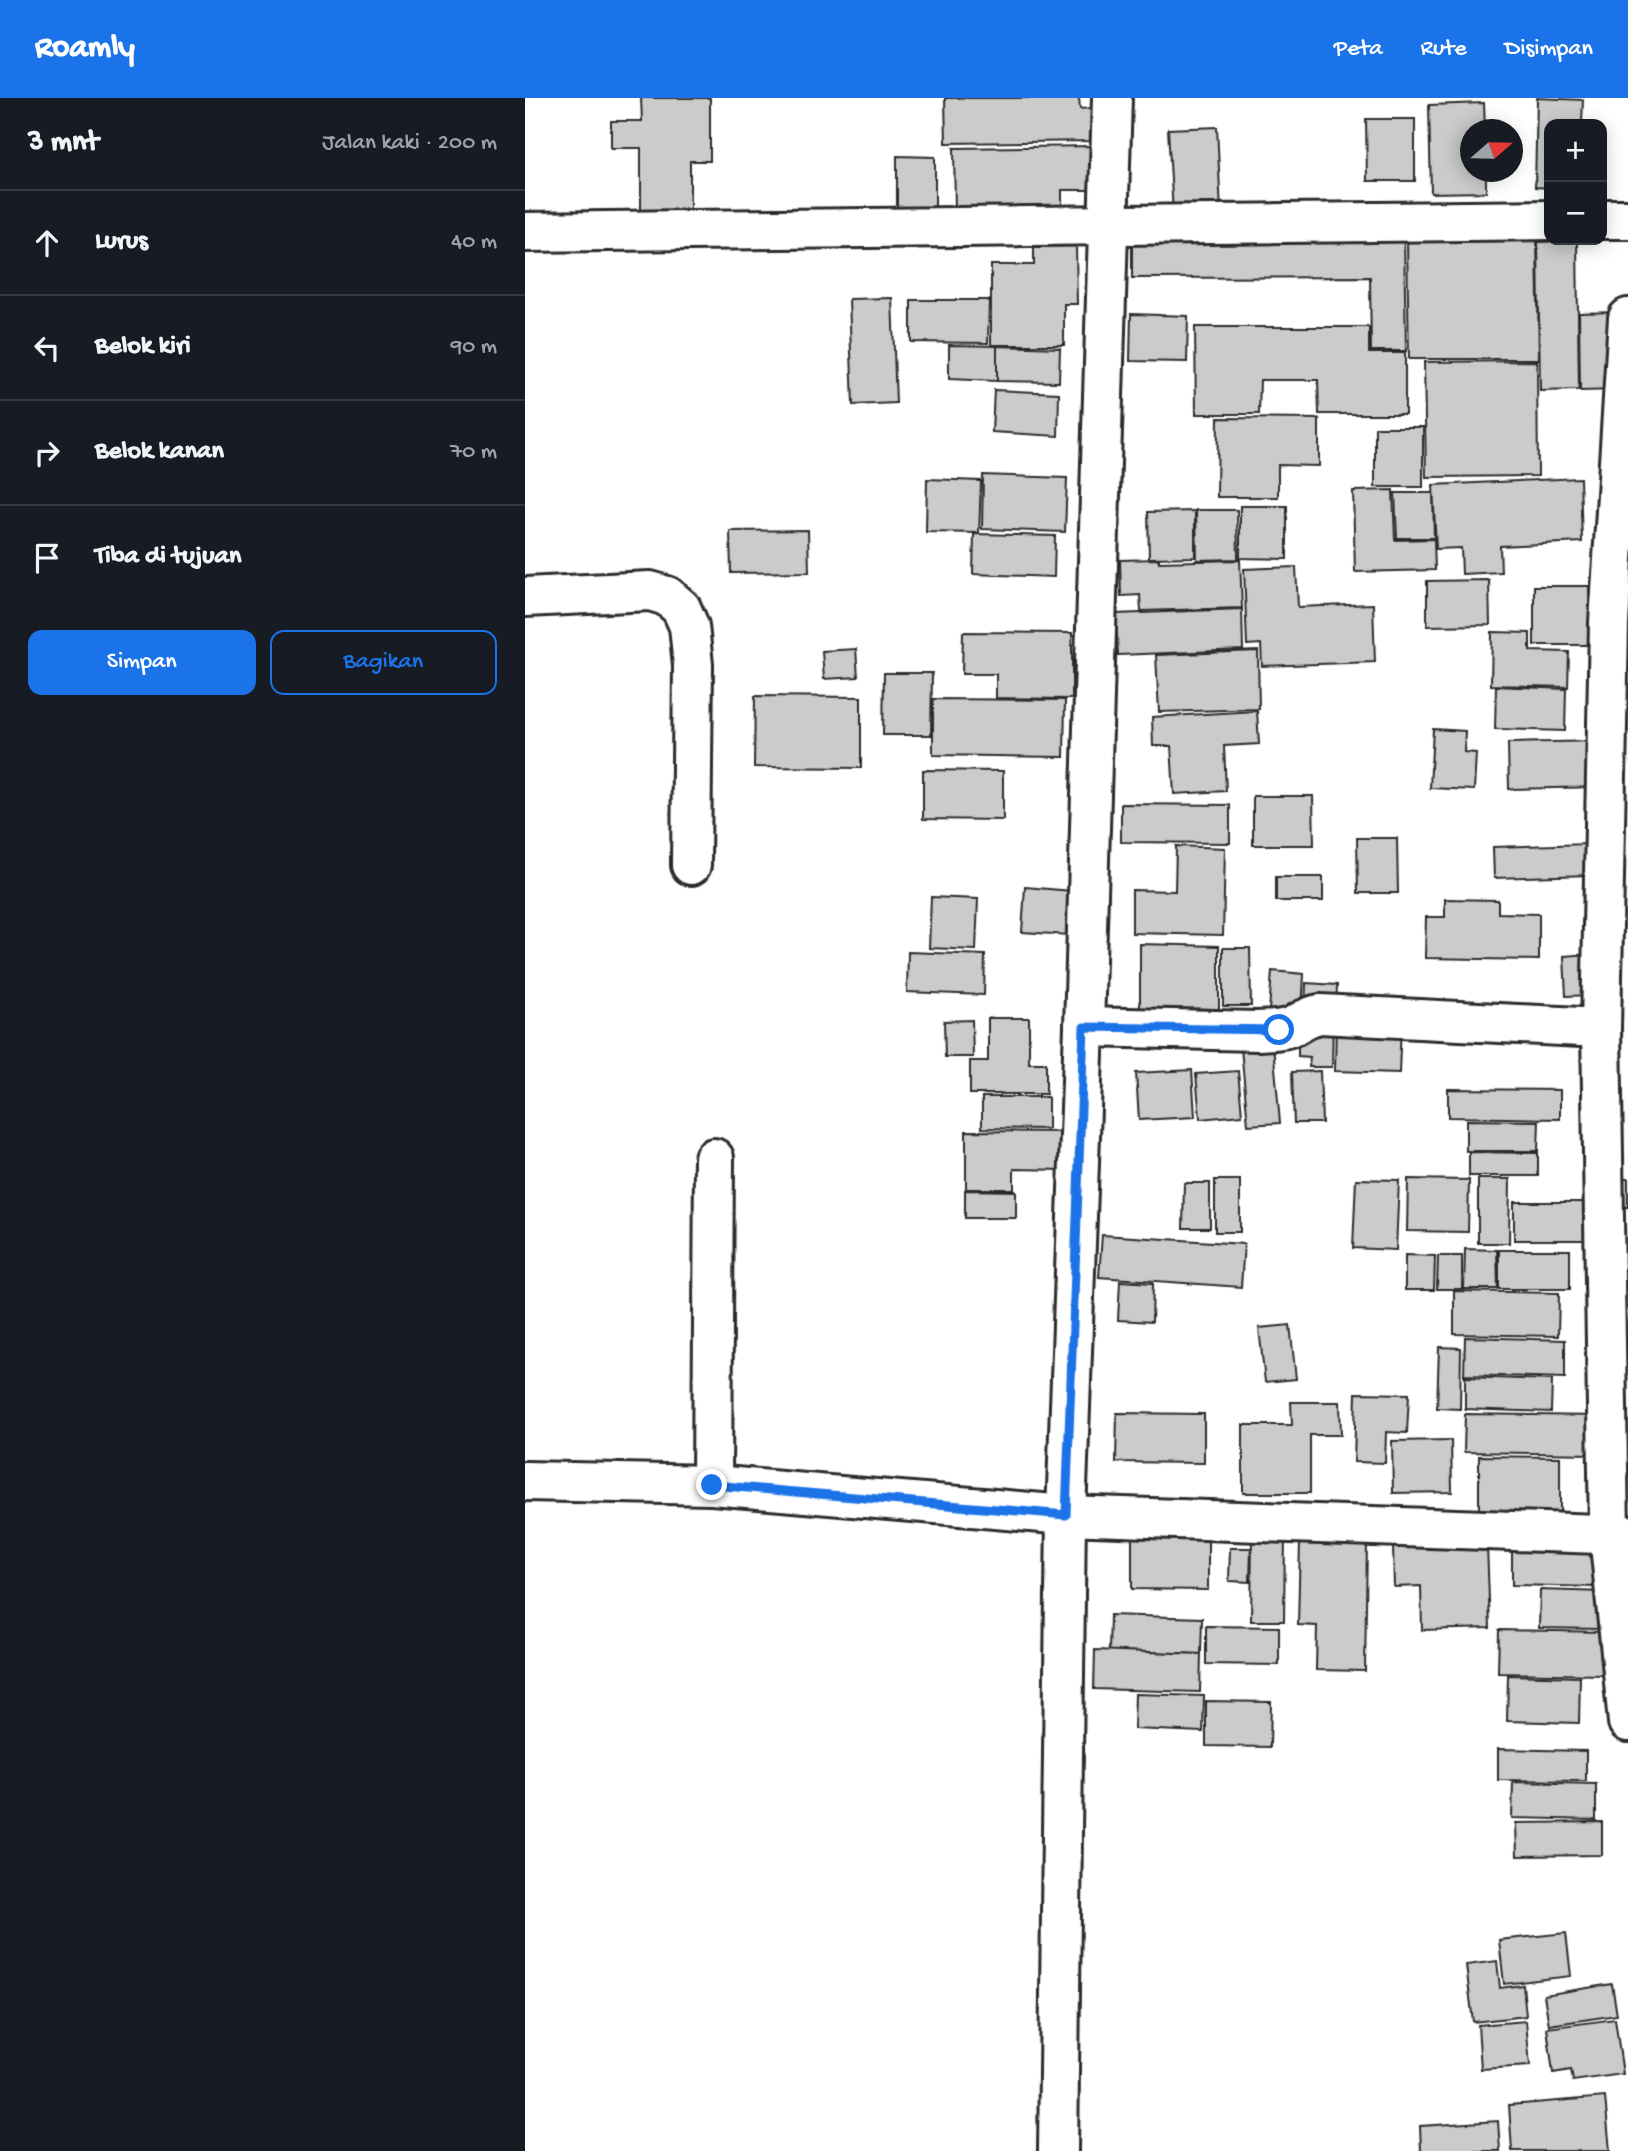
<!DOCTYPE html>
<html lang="id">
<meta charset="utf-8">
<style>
:root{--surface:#171b24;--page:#242831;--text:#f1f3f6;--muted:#9ea1a6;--line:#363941;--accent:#1a73e8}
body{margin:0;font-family:"Gochi Hand",sans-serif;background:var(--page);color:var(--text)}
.controls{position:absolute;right:21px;top:21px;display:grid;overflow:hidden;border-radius:14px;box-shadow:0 4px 18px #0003}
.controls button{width:63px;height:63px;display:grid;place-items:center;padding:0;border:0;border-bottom:2px solid var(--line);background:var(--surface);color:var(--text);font:35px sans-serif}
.compass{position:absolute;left:935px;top:21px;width:63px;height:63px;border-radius:50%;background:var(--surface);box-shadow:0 4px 18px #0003;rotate:70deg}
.stop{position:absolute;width:21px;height:21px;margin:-16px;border:5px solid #1a73e8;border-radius:50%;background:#fff}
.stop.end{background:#1a73e8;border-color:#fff;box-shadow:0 2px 7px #0008}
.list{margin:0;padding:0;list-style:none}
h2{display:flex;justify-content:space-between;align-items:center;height:91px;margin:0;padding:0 28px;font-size:30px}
h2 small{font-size:23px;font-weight:400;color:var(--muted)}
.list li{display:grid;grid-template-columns:46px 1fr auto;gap:21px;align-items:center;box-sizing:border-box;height:105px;padding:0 28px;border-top:2px solid var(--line)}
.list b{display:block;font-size:26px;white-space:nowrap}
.list em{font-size:23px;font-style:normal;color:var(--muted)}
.actions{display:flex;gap:14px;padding:21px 28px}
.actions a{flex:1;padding:16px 0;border:2px solid var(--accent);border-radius:14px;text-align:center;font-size:24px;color:var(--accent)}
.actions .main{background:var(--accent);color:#fff}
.icon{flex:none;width:38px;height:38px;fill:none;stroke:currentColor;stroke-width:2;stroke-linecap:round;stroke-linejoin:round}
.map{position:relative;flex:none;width:1103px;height:2053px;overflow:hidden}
header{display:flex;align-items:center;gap:42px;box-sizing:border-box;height:98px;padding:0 35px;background:var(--accent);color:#fff}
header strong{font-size:33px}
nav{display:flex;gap:38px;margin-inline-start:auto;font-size:24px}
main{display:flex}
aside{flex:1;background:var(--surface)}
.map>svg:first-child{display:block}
.building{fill:#cbcbcb;stroke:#2b2b2b;stroke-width:2}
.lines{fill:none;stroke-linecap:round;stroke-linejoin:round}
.minor-casing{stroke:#2b2b2b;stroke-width:44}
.minor{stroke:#fff;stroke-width:38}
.route{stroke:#1a73e8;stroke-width:9}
</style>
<header>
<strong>Roamly</strong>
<nav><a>Peta</a><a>Rute</a><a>Disimpan</a></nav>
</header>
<main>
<aside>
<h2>3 mnt<small>Jalan kaki · 200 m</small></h2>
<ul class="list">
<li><svg class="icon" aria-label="ahead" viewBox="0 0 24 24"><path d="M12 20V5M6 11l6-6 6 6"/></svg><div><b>Lurus</b></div><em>40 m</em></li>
<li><svg class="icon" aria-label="left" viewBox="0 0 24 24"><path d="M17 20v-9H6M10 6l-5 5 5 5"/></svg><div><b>Belok kiri</b></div><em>90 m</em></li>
<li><svg class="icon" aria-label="right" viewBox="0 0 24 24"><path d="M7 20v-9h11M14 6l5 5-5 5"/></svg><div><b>Belok kanan</b></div><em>70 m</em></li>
<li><svg class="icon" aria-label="arrive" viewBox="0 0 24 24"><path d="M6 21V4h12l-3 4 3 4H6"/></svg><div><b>Tiba di tujuan</b></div></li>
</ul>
<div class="actions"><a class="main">Simpan</a><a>Bagikan</a></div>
</aside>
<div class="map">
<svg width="1103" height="2053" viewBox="0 0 1103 2053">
<rect width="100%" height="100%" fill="#fff"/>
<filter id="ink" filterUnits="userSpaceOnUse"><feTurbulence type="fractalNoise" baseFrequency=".0143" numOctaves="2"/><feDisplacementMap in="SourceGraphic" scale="14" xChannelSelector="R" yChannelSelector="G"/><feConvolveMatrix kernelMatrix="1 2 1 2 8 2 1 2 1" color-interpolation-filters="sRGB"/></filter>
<g filter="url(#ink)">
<!-- building -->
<g class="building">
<polygon points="116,0 185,0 185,63 165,63 165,116 116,116 116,50 86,50 86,23 117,23"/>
<polygon points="420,0 554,0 555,11 566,10 567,43 421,45"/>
<polygon points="1012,0 1058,2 1057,26 1024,26 1024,90 1010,89"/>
<polygon points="959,5 960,32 946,32 946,74 961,74 961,94 906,95 904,7"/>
<polygon points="841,21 890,21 890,83 842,83"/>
<polygon points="692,29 696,114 648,116 643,31"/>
<polygon points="569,48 570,92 537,92 537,112 430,114 429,50"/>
<polygon points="372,58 410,59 410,117 372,117"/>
<polygon points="879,139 881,253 846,253 845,179 607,180 607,140"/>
<polygon points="1012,141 1014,261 884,261 882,142"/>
<polygon points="1052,143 1054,292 1015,293 1013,144"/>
<polygon points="551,148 552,206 539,206 539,247 466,247 466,167 509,167 509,149"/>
<polygon points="367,200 371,305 328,307 324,201"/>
<polygon points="386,202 464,202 463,245 386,244"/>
<polygon points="1092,214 1093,292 1055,293 1054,215"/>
<polygon points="606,216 663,218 662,264 605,263"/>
<polygon points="670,229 844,229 844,255 880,255 880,316 794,316 793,282 735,282 734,316 671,316"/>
<polygon points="424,247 472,248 472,283 424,281"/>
<polygon points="472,248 535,250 534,284 472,283"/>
<polygon points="1012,263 1013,378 901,379 899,264"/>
<polygon points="469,292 534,295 533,338 467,334"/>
<polygon points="693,320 794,321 794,368 753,367 753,399 692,399"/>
<rect x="850" y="329" width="48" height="60"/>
<polygon points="458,377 542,380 540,434 457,431"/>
<polygon points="1055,380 1057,444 975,448 976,474 937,476 936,450 911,451 908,387"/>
<polygon points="402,381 456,383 454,435 401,434"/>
<polygon points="868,392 870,442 909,441 910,472 830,474 828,393"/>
<polygon points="870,395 908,395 909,440 872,440"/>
<polygon points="715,408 762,408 762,461 715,460"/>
<polygon points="671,412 712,412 713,461 672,462"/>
<polygon points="670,413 670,459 624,460 623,414"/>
<polygon points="283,432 284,474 206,475 205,433"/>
<polygon points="449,436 530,438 529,479 448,476"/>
<polygon points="634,461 634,464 715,462 717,510 616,513 615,497 596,498 595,462"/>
<polygon points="771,469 773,509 848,506 850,564 737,568 736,546 722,547 719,471"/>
<polygon points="964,482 965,527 902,528 902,483"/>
<rect x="1009" y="488" width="55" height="59"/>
<polygon points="717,511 718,552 593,557 591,516"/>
<polygon points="438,534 547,535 547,601 471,600 471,576 437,576"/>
<polygon points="967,534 1005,535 1005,553 1044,554 1043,589 966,587"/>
<polygon points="331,551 333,579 299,581 297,553"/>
<polygon points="733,553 734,611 634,614 631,557"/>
<polygon points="359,575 407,575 406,637 358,637"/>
<polygon points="971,588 1041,591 1040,633 970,631"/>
<polygon points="230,598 336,599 336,670 229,669"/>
<polygon points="408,601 540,602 539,659 408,657"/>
<polygon points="732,613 734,646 699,648 701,693 649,696 646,648 628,648 627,619"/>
<polygon points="908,631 940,633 939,654 951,655 949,692 905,690"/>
<polygon points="1077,643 1078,689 984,691 983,645"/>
<polygon points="398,672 478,673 478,722 398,721"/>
<polygon points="728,698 788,698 789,747 728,747"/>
<polygon points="596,706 705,707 705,745 596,744"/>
<polygon points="832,740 872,740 873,795 833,795"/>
<polygon points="1064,746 1065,777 969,780 968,749"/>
<polygon points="651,748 700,750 698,837 607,835 607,792 650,793"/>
<rect x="751" y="779" width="47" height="24"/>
<polygon points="500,789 547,793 544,837 497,834"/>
<polygon points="406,799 453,801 451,852 404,850"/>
<polygon points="920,801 973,802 973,815 1014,816 1014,862 900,860 901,819 920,819"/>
<polygon points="615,846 694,848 694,911 615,910"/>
<polygon points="698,850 725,850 726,908 698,908"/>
<polygon points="383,854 460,857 459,897 382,894"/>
<polygon points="1066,856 1068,897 1041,898 1039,858"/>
<polygon points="747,873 779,876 777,915 744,913"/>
<polygon points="781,885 812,887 811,915 780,913"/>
<polygon points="463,920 504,920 504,965 521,965 521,996 445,996 445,963 463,963"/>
<polygon points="808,921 807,969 784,969 785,959 773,958 773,935"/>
<polygon points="447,922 448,959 420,959 419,923"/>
<polygon points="811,925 876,926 874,975 810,973"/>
<polygon points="748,947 755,1025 723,1027 716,950"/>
<polygon points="667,972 670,1019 614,1022 611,975"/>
<polygon points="713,973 717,1017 675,1021 671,976"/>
<polygon points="795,973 797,1025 769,1025 767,974"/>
<polygon points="923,991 1035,992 1035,1021 923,1019"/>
<polygon points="457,999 523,999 523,1031 457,1030"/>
<polygon points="941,1022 1014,1023 1013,1053 941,1053"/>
<polygon points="441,1033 540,1034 540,1072 489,1071 489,1091 441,1091"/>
<polygon points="944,1054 1013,1055 1013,1078 944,1078"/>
<polygon points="1096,1080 1103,1080 1103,1109 1099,1109"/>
<polygon points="831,1081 874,1082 871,1152 828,1150"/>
<polygon points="883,1081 944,1082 943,1134 882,1133"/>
<polygon points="953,1081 985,1081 984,1145 953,1145"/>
<rect x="690" y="1082" width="25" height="52"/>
<polygon points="659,1085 685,1085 685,1130 658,1130"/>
<polygon points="440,1092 491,1093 491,1120 440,1120"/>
<rect x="989" y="1104" width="80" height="38"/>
<polygon points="577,1137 719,1146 716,1189 574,1179"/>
<polygon points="940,1151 972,1152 973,1191 939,1191"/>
<rect x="974" y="1152" width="71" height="39"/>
<polygon points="880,1157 910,1158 909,1192 880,1192"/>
<polygon points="913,1158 937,1158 937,1191 912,1191"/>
<polygon points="595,1183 628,1185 627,1224 593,1222"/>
<polygon points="929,1193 1034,1195 1033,1238 929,1236"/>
<polygon points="765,1227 771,1281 740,1284 734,1230"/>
<polygon points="940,1239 1040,1242 1040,1280 939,1277"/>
<polygon points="914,1249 936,1250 935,1311 912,1310"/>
<polygon points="940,1279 1027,1282 1026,1314 940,1311"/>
<polygon points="831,1295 884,1296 882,1335 861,1334 860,1365 829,1364"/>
<polygon points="766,1304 815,1304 816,1337 785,1337 785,1395 718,1395 718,1327 767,1327"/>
<polygon points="592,1315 679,1316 679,1365 591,1364"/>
<polygon points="940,1316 1072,1318 1071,1356 939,1354"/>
<polygon points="926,1342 927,1394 868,1395 867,1343"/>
<polygon points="954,1358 1035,1359 1035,1416 954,1416"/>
<polygon points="607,1432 683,1433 683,1492 607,1491"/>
<polygon points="727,1436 760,1437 759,1523 726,1523"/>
<polygon points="775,1444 842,1445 840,1573 791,1572 792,1528 773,1527"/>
<polygon points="987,1444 1071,1445 1071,1489 987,1487"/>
<polygon points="962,1446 965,1530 897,1532 896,1488 869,1489 868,1448"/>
<polygon points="705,1450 726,1450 725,1484 704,1483"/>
<polygon points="1015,1492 1080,1494 1079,1531 1014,1530"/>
<polygon points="585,1517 677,1520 676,1556 584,1553"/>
<polygon points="681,1528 754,1529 754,1567 681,1566"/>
<polygon points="974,1532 1079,1534 1078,1577 973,1575"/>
<polygon points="570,1552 676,1556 675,1594 569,1591"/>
<polygon points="983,1577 1055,1579 1054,1625 982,1623"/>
<polygon points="610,1596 679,1598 678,1634 609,1631"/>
<polygon points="681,1603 746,1604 745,1649 681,1648"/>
<polygon points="973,1651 1061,1653 1061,1683 973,1682"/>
<polygon points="988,1684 1071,1686 1071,1722 987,1720"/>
<polygon points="1077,1724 1077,1757 992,1758 991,1725"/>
<polygon points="1041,1835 1046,1878 979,1886 974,1842"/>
<polygon points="972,1863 975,1890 998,1887 1001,1918 948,1924 941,1867"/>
<polygon points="1087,1886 1092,1917 1024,1927 1019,1897"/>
<polygon points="1090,1921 1098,1976 1048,1983 1046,1972 1028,1975 1022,1930"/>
<polygon points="1001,1923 1005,1968 956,1971 953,1927"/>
<polygon points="1080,1999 1085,2053 987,2053 984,2007"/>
<polygon points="973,2023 975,2053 896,2053 895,2028"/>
</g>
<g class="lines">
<defs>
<g id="minor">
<polyline points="1077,121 1103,121"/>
<polyline points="0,134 1024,122"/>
<polyline points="1103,220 1084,525 1076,930 1084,1436 1103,1624"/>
<polyline points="0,499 125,493 142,498 156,510 164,528 168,567 166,767"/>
<path d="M559,929L733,933C744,932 757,933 768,928C777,923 783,918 795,916L1076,930"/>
<polyline points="0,1383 187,1387 541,1417 1103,1437"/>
<polyline points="187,1387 189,1060"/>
<polyline points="533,2053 541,1417 559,929 587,0"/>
</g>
</defs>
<!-- minor casing -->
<use href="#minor" class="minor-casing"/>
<!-- minor -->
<use href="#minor" class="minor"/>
</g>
</g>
<g class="lines" filter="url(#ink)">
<!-- route -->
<polyline class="route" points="187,1387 541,1417 559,929 754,932"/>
</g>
</svg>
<div class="controls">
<button>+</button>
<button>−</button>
</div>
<svg class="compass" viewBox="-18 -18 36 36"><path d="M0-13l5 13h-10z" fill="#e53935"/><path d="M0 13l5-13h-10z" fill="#9ea1a6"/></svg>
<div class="stop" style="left:754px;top:932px"></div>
<div class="stop end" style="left:187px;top:1387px"></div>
</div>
</main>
